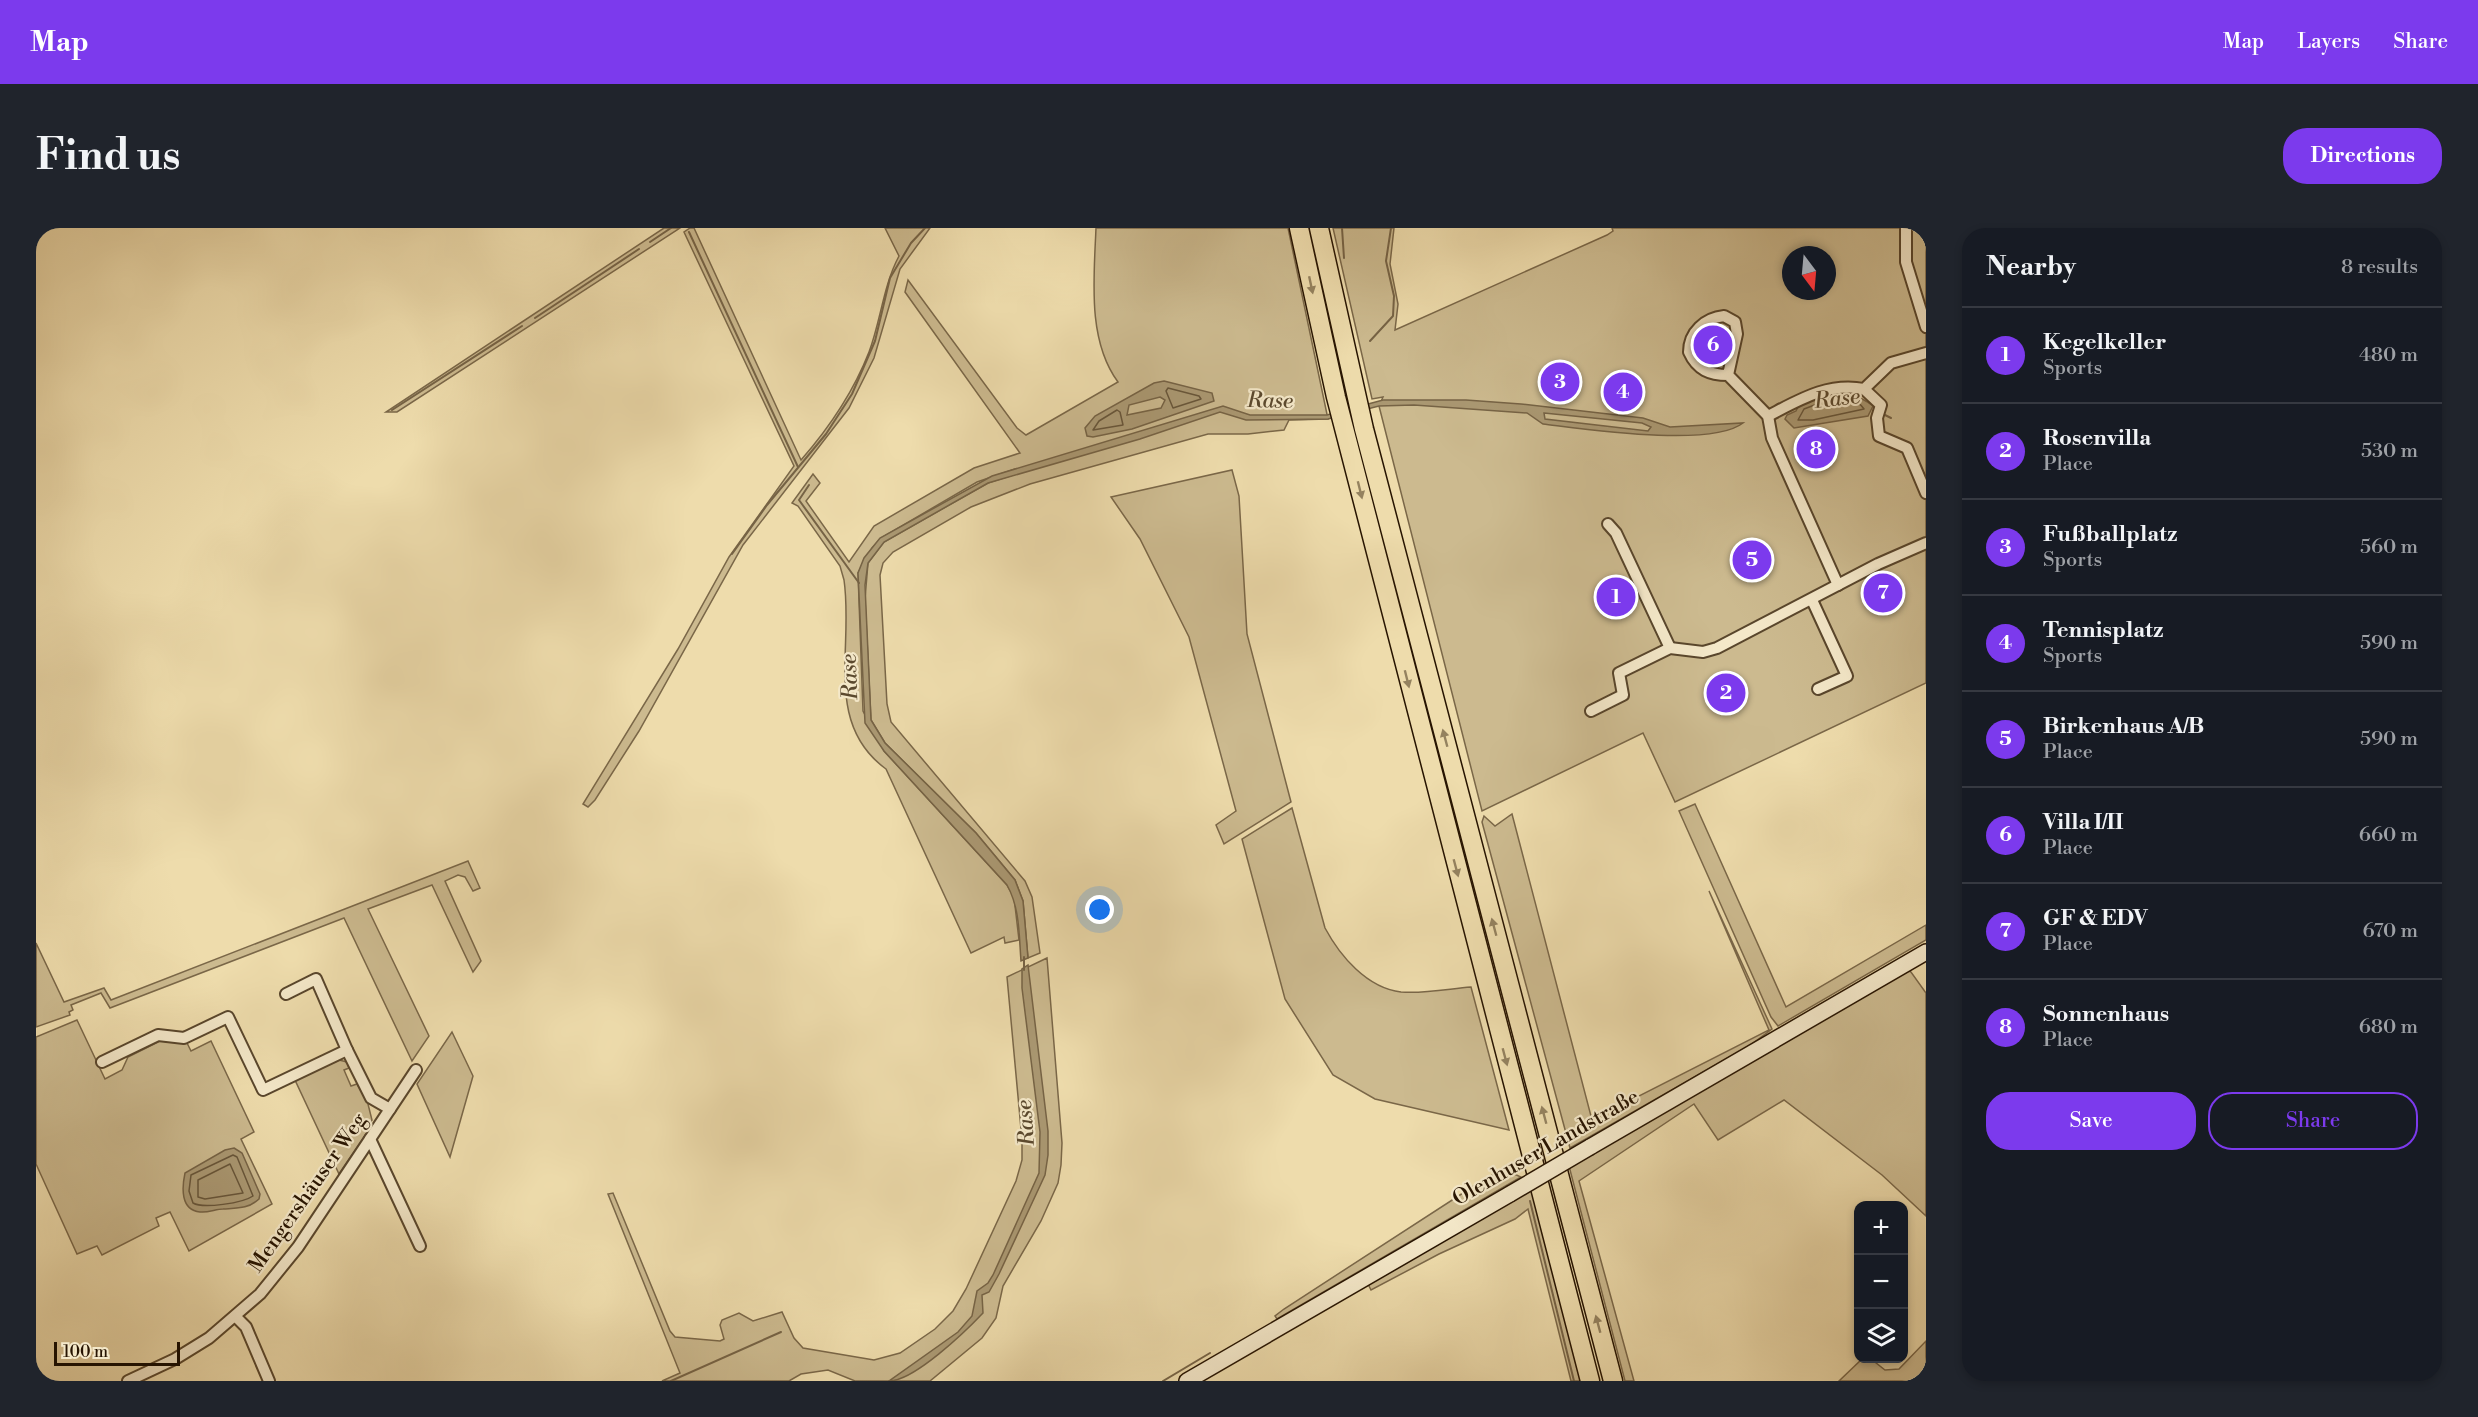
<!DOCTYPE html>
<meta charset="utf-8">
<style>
:root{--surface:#171b24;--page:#20242c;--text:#f1f3f6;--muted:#9ea1a6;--line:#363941;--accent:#7c3aed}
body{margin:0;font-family:"Libre Bodoni",serif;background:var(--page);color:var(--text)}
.controls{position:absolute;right:18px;bottom:18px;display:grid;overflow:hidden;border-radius:12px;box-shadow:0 3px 9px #0003}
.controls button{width:54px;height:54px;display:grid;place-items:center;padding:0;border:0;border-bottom:2px solid var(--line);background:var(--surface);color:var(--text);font:30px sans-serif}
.compass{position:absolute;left:1746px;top:18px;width:54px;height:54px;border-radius:50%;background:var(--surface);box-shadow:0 3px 9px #0003;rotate:164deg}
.scale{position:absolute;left:18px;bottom:15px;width:126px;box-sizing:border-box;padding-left:6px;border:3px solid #271401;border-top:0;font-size:16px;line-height:21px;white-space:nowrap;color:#271401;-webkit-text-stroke:4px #f4e8c9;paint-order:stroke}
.you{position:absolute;left:1064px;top:682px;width:21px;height:21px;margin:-15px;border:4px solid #fff;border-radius:50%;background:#1a73e8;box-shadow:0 0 0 9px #1a73e833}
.badge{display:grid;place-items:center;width:39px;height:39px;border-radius:50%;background:var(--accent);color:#fff;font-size:20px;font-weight:700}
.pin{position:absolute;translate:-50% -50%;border:3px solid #fff;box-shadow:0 2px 6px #0006}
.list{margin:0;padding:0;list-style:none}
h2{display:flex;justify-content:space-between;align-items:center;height:78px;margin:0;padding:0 24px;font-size:26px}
h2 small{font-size:20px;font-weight:400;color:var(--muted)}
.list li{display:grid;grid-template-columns:39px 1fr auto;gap:18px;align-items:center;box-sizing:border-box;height:96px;padding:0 24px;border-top:2px solid var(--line)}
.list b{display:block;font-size:22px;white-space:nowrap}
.list p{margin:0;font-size:20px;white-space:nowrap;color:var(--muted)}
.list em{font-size:20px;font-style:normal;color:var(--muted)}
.actions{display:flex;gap:12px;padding:18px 24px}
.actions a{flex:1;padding:14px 0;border:2px solid var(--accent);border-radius:24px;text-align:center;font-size:21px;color:var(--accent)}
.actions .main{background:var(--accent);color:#fff}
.icon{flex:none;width:33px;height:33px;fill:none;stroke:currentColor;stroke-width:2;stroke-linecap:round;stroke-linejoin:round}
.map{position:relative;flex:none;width:1890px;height:1153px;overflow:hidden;border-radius:24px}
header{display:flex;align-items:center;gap:36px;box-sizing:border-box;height:84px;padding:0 30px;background:var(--accent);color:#fff}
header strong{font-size:28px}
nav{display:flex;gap:33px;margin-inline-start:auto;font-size:21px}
.intro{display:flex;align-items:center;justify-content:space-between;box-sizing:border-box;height:144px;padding:0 36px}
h1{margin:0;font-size:42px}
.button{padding:15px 27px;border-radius:24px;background:var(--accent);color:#fff;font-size:21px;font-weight:700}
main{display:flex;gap:36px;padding:0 36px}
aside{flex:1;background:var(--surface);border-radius:24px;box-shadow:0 3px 9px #0003}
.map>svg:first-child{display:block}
.green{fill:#ccba8f;stroke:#7a6748;stroke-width:1.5;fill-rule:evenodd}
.water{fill:#aa9872;stroke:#766345;stroke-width:1.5;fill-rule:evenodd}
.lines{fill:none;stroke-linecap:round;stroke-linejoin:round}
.shore{stroke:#68563a;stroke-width:1.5}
.stream{stroke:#766345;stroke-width:2}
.street-casing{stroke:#59462c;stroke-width:14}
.secondary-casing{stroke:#271401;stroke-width:18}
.highway-casing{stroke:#271401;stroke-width:21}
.street{stroke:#f4e8c9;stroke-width:10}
.secondary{stroke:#f4e8c9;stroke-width:15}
.highway{stroke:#eedcac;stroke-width:18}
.secondary-bridge-casing{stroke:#271401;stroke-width:18;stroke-linecap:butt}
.secondary-bridge{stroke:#f4e8c9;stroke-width:15}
.oneway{fill:#94825f}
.labels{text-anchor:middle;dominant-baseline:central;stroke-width:4.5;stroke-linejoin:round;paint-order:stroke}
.street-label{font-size:21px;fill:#271401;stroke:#f4e8c9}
.water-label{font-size:22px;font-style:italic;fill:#5b492e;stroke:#f4e8c9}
</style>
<header>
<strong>Map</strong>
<nav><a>Map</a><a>Layers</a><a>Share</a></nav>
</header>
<div class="intro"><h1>Find us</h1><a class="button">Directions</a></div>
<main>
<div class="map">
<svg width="1890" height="1153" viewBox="0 0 1890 1153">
<rect width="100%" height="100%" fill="#eedcac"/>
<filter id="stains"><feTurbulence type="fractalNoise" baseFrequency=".00333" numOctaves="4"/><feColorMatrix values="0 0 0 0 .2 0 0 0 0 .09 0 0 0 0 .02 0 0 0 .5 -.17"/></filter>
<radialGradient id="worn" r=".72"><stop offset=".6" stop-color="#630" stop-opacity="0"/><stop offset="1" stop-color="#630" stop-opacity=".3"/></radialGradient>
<!-- green -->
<g class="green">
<polygon points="628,0 644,0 361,184 350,184"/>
<path d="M654,0H658L765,232C793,200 817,165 833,124C845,92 847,58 863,28L849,0H894L864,41L838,130L813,180L707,317L603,503L559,572L552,579L547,576L642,421L693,329L758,238L648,4Z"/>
<path d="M1060,0H1252L1292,191L1253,192L1248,202L1212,206H1172L994,256L935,279L857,324L847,335L844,347L851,476L855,494L989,653L996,669L1004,725L992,730L987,673L979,652L940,605L849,515L835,492L829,371L832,335L848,314L952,255L980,246L979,241L941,254L845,310L836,320L822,345L827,483L848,523L971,657L978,669L983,712L969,715L968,709L935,725L850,541C787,495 818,419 808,352L804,338L762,278L756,275L777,246L784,255L770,273L813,334L838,298L938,240L984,225L869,64L872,52L981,200L990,207L1082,154C1051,112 1058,50 1060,0Z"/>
<path d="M1297,0H1358L1354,36L1362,76L1359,102L1571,7L1577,3L1576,0H1890V455L1639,574L1607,505L1446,583L1343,178L1347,169L1336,171ZM1755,27H1791V63H1755Z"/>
<polygon points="1196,242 1203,268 1211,406 1255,574 1188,616 1180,597 1200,583 1153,409 1104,311 1075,269"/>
<polygon points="1659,576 1750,779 1890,697 1890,712 1742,798 1735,789 1643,583"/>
<path d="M1256,580L1289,700C1304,728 1331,760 1365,764C1387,766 1412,761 1435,759L1473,902L1339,871L1297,847L1249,771L1206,611Z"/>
<polygon points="1476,586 1556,892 1733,802 1673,663 1736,801 1713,818 1534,920 1446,594 1448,588 1459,598"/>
<polygon points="432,633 444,660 437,663 429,649 422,647 409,653 445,733 437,744 396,657 332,681 393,808 376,833 308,690 74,780 65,765 35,777 37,782 33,784 34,787 0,799 0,715 28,774 68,760 75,772"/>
<polygon points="1011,730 1026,915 1025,937 1022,955 1005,993 967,1058 960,1090 946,1110 894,1153 819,1153 792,1142 765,1146 753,1153 626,1153 644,1145 572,966 577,965 634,1103 639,1109 684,1113 688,1111 684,1097 686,1092 703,1085 717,1093 746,1084 758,1110 767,1120 838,1132 864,1125 899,1101 917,1083 930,1061 980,953 986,932 986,912 971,749"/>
<polygon points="1869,741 1875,744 1890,765 1890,988 1846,947 1748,872 1682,912 1658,876 1543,953 1598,1153 1589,1153 1533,938"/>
<polygon points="41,792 69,851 86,842 92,829 124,813 151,815 155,823 175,813 218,904 205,911 236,976 153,1023 134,984 120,990 123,998 66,1027 61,1018 41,1026 0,936 0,809"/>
<polygon points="416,804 437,848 414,929 381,856"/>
<polygon points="303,832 311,834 313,840 308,842 315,858 321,856 331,872 336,892 331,900 333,902 303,946 259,852"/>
<polygon points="1467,941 1485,949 1241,1091 1239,1088 1248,1081 1444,954"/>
<polygon points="1495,960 1545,1153 1535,1153 1492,981 1479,991 1403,1026 1335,1062 1331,1054"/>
<polygon points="1890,1113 1890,1153 1803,1153 1826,1131 1835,1131 1849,1142 1863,1141"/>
</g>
<!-- water -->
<g class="water">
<path d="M1128,153L1176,165L1178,173L1096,201L1057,209L1051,208L1049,200L1059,188L1118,155ZM1124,169L1129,172L1125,180L1091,187L1093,177Z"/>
<path d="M1792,166C1811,166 1822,166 1837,178L1832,188L1758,200L1749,191L1751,187L1760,183L1763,177Z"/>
<path d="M1347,172H1430L1485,176L1607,190L1634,199L1707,195C1675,220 1549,201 1507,196L1491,185L1378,177L1343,178L1292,191L1210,192L1184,184L1104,211L952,255L848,314L832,335L829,357L835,492L849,515L940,605L979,652L987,673L992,730L985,733C983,708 984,680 971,657L848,523L829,495L822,345L828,330L844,310L956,248L1187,178L1214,187H1291ZM1508,185L1606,195L1615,199L1612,203L1509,191Z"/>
<path d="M992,737L1012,903V927L1009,947L963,1046L953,1064L946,1067L947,1085C929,1104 878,1153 853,1153L922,1104L936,1088L941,1063L952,1055L957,1047L1003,945L1004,904L986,760V741Z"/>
<path d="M198,920L206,925L224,966L223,971C212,981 202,980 187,981C180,981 172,985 164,984C144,982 146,959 149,945L189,922Z"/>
</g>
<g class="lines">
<!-- shore -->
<g class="shore">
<polygon points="1132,160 1163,168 1165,171 1137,180 1130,163"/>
<path d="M1792,172C1805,172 1821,169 1828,181L1777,192H1762L1768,181Z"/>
<polygon points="1081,182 1084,184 1087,197 1057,202 1063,193"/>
<path d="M197,927L201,929L217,968C207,975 167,981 157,975L153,963L155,947Z"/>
<polygon points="194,936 207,965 169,971 162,969 162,952"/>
</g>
<!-- stream -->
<g class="stream">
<polyline points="1306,0 1308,30"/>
<polyline points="653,4 762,239"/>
<polyline points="614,14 635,0"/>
<polyline points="499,90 603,21"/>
<polyline points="1334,113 1357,88 1358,68 1350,33 1355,0"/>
<polyline points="356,182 486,98"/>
<polyline points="1847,186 1855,190"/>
<polyline points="773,257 763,272 823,355"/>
<polyline points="696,326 731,277 790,206 816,166 839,113 854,50 875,15 889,0"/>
<polyline points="988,729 988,742"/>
<polyline points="1494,973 1538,1153"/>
<polyline points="635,1153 745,1104"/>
<polyline points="1127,1153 1174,1125"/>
</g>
<defs>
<g id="street">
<polyline points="1870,0 1870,34 1890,99"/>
<path d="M1692,147C1674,147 1661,142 1653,124C1653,104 1669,90 1688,88L1699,94L1701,106L1692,147L1732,188L1736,210L1802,357"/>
<polyline points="1828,161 1845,177 1841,190 1843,208 1871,220 1890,265"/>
<path d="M1732,188C1763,172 1792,154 1828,161L1855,135L1890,125"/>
<polyline points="1572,296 1580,305 1634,420"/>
<polyline points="1776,372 1811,448 1782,461"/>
<polyline points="1555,483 1587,467 1583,445 1634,420 1667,424 1681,420 1842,336 1890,315"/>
<polyline points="250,766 280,751 311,822"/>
<polyline points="66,834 122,807 148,810 192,789 227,862 311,822 335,870 354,881"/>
<polyline points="334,911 384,1018"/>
<polyline points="200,1089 210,1099 233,1153"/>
<polyline points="92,1153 139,1131 173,1110 224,1066 262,1019 380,842"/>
</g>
<g id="secondary">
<polyline points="1554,919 1890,724"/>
<polyline points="1151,1153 1474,966"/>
</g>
<g id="highway">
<polyline points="1263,0 1300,169 1554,1153"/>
<polyline points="1283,0 1328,201 1577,1153"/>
</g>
</defs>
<!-- street casing -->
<use href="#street" class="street-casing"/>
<!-- secondary casing -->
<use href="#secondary" class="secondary-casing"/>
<!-- highway casing -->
<use href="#highway" class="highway-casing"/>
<!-- street -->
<use href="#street" class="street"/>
<!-- secondary -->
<use href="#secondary" class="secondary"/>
<!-- highway -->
<use href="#highway" class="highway"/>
<defs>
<polyline id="secondary-bridge" points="1474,966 1554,919"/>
</defs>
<!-- secondary-bridge casing -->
<use href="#secondary-bridge" class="secondary-bridge-casing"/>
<!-- secondary-bridge -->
<use href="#secondary-bridge" class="secondary-bridge"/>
</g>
<!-- one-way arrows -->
<defs><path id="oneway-solid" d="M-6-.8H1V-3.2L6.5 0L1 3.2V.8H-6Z" transform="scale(1.5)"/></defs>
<g class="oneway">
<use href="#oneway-solid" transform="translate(1275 57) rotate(78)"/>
<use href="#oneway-solid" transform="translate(1324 262) rotate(76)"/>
<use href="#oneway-solid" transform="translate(1371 451) rotate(76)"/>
<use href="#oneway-solid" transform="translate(1409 510) rotate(-105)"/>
<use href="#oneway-solid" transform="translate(1420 640) rotate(75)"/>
<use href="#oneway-solid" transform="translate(1458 699) rotate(-105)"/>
<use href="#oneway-solid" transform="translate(1469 829) rotate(75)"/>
<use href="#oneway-solid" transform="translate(1508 887) rotate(-105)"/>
<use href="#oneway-solid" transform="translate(1562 1096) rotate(-105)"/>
</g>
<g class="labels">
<!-- street labels -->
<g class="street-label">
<text transform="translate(1510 920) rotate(-30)">Olenhuser Landstraße</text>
<text transform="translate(272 965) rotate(-55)">Mengershäuser Weg</text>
</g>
<!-- water labels -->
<g class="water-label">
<text transform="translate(1801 171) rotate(-6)">Rase</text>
<text transform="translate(1234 173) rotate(1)">Rase</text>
<text transform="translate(814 449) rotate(-92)">Rase</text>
<text transform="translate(990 895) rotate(-94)">Rase</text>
</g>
</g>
<rect width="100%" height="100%" filter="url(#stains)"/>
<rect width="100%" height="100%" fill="url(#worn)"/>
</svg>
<div class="controls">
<button>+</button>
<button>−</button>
<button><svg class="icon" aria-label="layers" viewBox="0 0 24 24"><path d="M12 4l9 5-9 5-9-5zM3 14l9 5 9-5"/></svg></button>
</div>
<svg class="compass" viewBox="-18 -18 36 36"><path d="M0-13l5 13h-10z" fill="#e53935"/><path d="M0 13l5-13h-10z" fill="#9ea1a6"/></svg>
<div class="scale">100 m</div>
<div class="you"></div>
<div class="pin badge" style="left:1580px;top:369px">1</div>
<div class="pin badge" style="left:1690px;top:465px">2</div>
<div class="pin badge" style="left:1524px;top:154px">3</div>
<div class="pin badge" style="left:1587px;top:164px">4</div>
<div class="pin badge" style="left:1716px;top:332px">5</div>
<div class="pin badge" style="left:1677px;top:117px">6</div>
<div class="pin badge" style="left:1847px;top:365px">7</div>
<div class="pin badge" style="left:1780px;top:221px">8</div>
</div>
<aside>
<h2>Nearby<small>8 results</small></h2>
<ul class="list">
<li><span class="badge">1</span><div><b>Kegelkeller</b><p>Sports</p></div><em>480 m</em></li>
<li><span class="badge">2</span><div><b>Rosenvilla</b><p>Place</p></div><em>530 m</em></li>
<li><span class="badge">3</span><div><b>Fußballplatz</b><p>Sports</p></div><em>560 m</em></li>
<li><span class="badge">4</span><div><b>Tennisplatz</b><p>Sports</p></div><em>590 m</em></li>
<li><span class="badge">5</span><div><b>Birkenhaus A/B</b><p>Place</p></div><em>590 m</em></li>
<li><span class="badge">6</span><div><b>Villa I/II</b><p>Place</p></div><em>660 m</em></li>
<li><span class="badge">7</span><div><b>GF &amp; EDV</b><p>Place</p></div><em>670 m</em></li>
<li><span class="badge">8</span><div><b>Sonnenhaus</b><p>Place</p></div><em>680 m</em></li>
</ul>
<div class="actions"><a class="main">Save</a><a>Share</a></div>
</aside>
</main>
